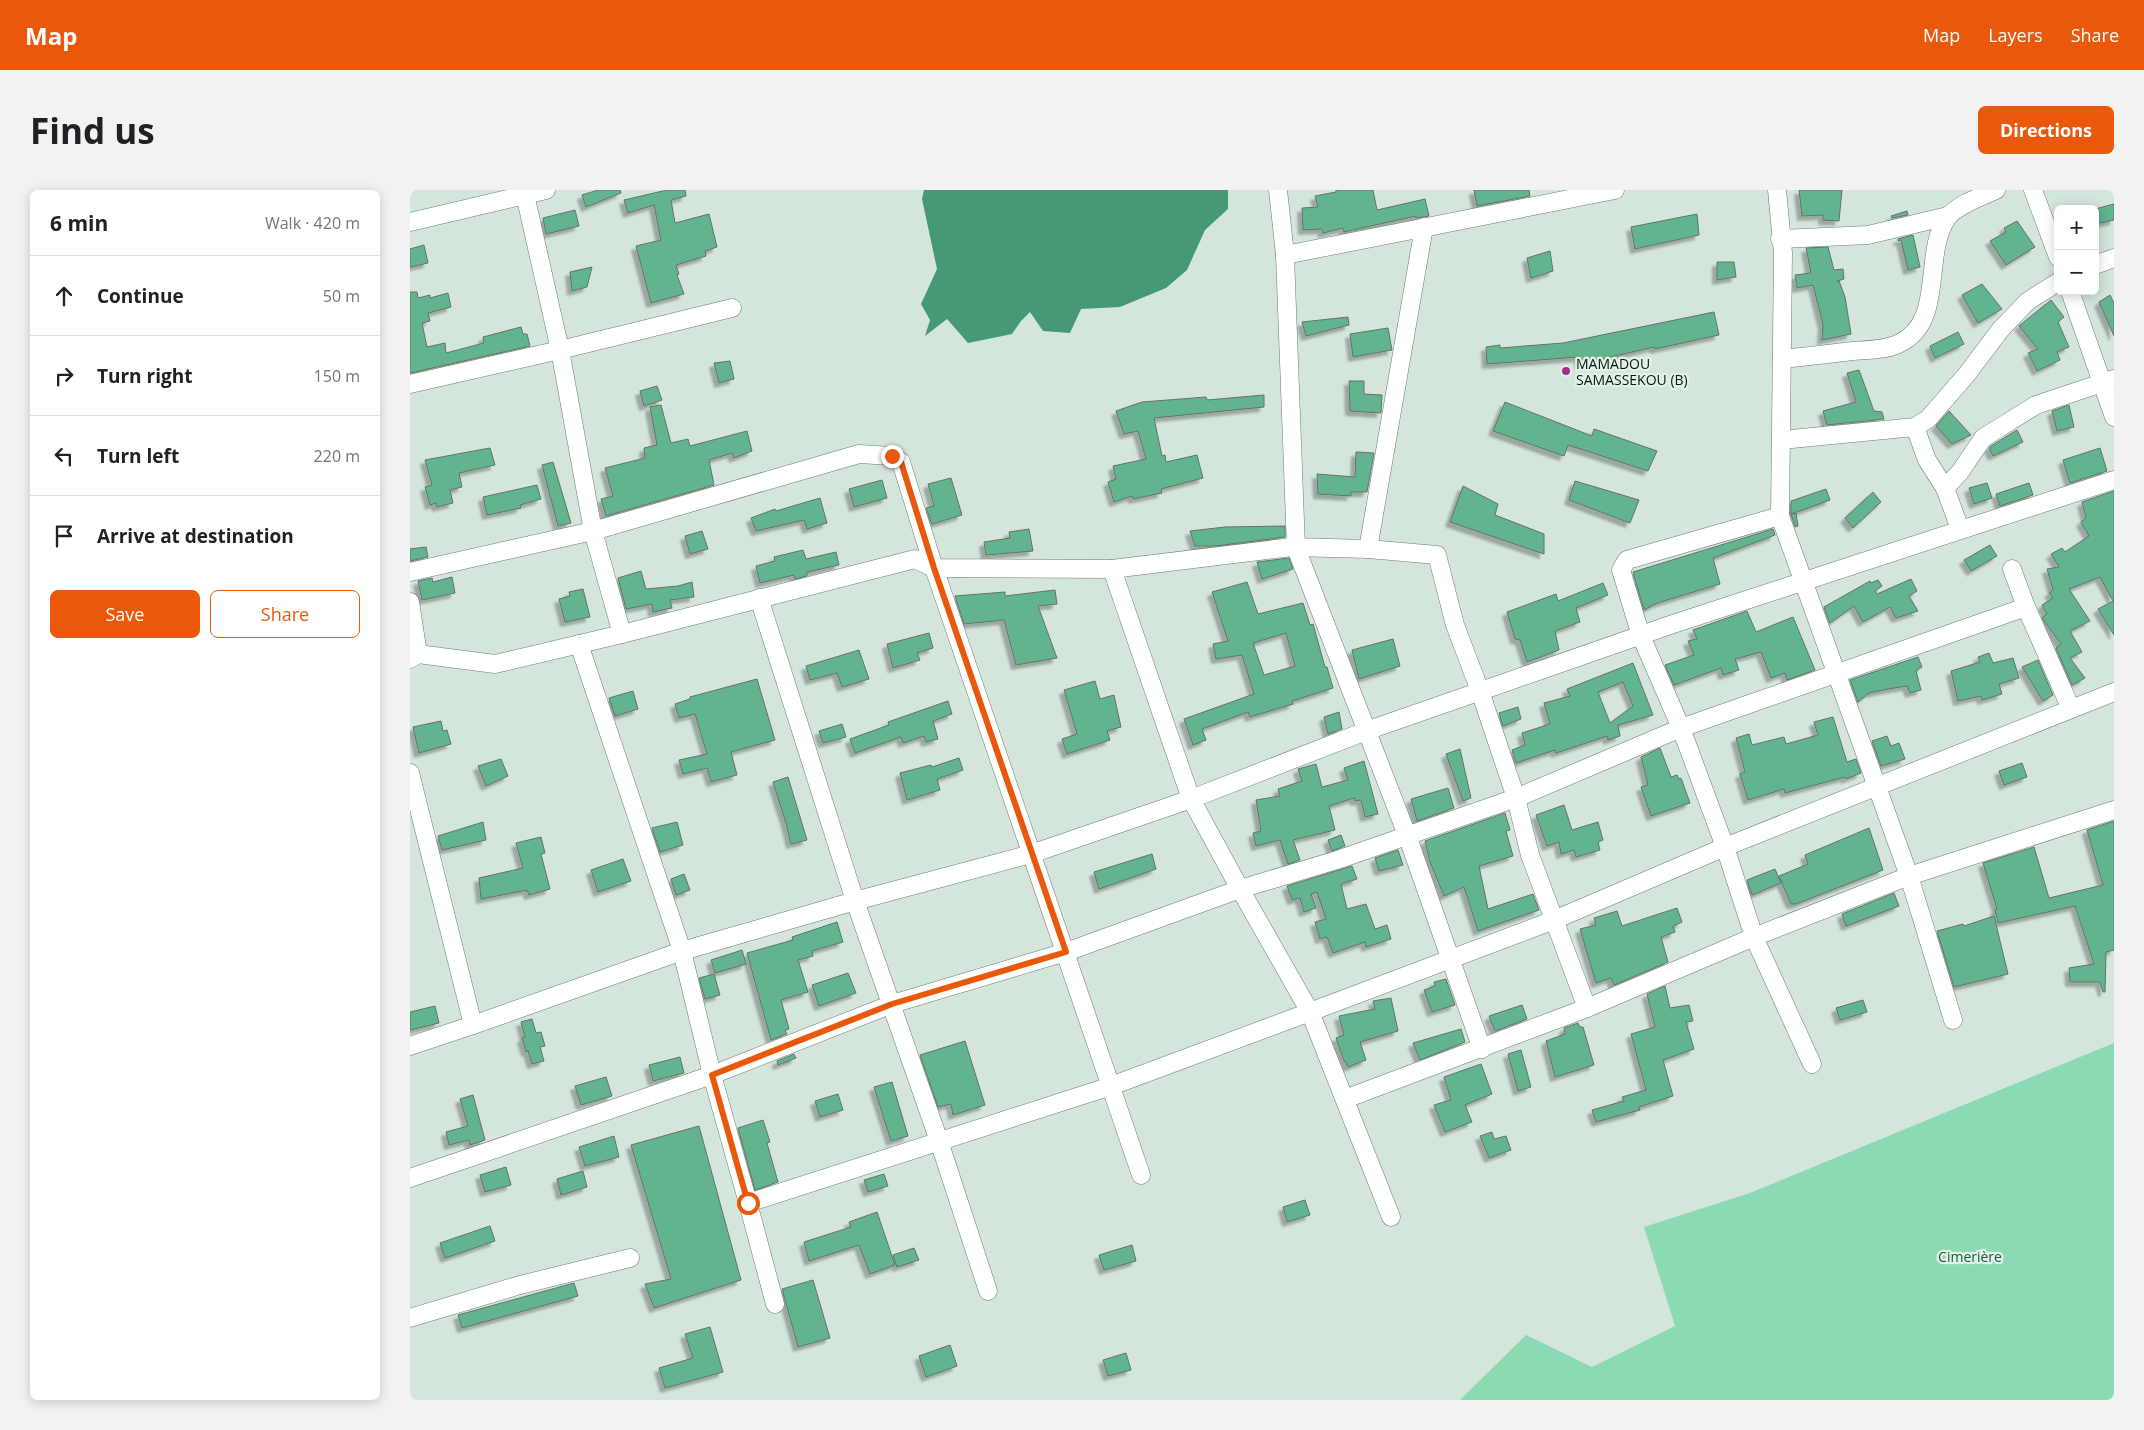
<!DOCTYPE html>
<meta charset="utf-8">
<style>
:root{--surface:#fff;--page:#f2f2f2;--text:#202124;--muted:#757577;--line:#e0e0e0;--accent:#ea580c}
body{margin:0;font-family:"Open Sans",sans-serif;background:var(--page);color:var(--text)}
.controls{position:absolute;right:15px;top:15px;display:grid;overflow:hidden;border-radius:8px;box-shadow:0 2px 12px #0003}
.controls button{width:45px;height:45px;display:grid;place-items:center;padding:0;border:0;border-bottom:1px solid var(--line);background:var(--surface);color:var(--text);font:25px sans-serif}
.stop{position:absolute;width:15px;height:15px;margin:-11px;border:4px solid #ea580c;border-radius:50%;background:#fff}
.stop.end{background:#ea580c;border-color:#fff;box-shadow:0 1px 5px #0008}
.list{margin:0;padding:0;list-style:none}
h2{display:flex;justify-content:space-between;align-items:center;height:65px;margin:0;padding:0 20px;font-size:21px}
h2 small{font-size:16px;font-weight:400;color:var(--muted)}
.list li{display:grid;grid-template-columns:32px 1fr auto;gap:15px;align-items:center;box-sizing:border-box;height:80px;padding:0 20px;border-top:1px solid var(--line)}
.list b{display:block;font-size:19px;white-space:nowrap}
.list em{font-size:16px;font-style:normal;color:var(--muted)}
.actions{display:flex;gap:10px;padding:15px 20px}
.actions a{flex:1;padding:11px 0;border:1px solid var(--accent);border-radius:8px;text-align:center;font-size:18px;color:var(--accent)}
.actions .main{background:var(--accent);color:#fff}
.icon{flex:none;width:28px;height:28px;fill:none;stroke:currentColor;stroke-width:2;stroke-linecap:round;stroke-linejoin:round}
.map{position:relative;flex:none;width:1704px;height:1210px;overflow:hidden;border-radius:8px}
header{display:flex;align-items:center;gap:30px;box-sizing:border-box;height:70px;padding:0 25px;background:var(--accent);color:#fff}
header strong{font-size:24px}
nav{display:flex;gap:28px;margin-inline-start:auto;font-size:18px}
.intro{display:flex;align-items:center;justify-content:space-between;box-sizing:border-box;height:120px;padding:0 30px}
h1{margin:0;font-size:35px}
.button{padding:12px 22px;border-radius:8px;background:var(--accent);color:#fff;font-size:18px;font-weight:700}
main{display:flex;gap:30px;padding:0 30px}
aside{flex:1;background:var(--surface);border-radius:8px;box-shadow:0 2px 12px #0003}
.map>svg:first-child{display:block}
.green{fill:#8bdab3}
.water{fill:#469974}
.building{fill:#62b48e;stroke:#64726a;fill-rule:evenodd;filter:url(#shadow)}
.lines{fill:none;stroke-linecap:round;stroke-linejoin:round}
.minor-casing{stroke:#6c7b72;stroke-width:19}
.minor{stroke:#fff;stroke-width:18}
.route{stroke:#ea580c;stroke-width:6}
.poi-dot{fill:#a72e84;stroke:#e1f2e9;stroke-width:2}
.labels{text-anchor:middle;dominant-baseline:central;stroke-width:4.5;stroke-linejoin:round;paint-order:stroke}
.poi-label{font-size:14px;fill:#0d1310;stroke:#e1f2e9;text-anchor:start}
.park-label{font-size:14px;fill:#19583e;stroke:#e1f2e9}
</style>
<header>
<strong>Map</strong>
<nav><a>Map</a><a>Layers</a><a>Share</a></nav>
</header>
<div class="intro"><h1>Find us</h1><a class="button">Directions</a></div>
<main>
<aside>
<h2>6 min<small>Walk · 420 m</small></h2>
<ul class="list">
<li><svg class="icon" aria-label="ahead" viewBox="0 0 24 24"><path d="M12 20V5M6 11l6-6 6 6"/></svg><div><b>Continue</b></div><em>50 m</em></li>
<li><svg class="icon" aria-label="right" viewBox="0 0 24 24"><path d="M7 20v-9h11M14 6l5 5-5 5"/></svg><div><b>Turn right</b></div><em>150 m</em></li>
<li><svg class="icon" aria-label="left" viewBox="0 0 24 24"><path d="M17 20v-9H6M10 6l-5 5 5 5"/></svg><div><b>Turn left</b></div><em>220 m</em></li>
<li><svg class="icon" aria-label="arrive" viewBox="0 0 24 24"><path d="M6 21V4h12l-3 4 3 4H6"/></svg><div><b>Arrive at destination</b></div></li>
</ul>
<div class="actions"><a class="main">Save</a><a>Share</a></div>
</aside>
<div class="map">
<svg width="1704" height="1210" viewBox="0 0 1704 1210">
<defs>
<filter id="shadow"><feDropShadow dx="-4.5" dy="4.5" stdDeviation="1" flood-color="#0004"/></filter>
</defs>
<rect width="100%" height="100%" fill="#d4e5dc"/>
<!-- green -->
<polygon class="green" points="1704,853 1704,1210 1050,1210 1116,1145 1182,1177 1265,1136 1234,1037 1340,1003"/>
<!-- water -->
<polygon class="water" points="514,0 818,0 818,19 795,40 777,80 756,98 710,117 671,119 660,143 633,141 620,122 611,131 602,144 558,153 537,129 515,146 520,130 511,114 527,79 512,9"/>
<!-- building -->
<g class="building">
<polygon points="188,0 210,0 211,3 176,17 172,5"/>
<polygon points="257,0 275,0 276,6 261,10 265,33 299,24 307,57 295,61 296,66 266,75 269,84 267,85 274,104 241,113 226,56 251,50 244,15 218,23 214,10"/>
<polygon points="926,0 963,0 967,20 1015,9 1019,26 1006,28 1006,26 934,42 933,38 913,43 912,39 893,40 892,18 908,17 905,6 926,2"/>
<polygon points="1064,0 1119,0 1120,6 1067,16"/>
<polygon points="1389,0 1432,0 1429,31 1413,30 1413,25 1392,26"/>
<polygon points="1704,14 1704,30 1685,34 1685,19"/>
<polygon points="165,20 169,36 136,44 133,28"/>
<polygon points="1497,21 1498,25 1482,28 1481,26"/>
<polygon points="1287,24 1289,45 1225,59 1221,37"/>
<polygon points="1607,31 1625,57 1596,75 1580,51 1596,42 1594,38"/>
<polygon points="1503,45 1510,77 1498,80 1491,50 1488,51 1488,49"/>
<polygon points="14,55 18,73 0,77 0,59"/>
<polygon points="1418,57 1424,80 1433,79 1434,89 1427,91 1429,91 1435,107 1441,144 1412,150 1413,135 1403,95 1387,98 1385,85 1401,83 1396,58"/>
<polygon points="1140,61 1143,81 1121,88 1117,68"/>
<polygon points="1307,72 1324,72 1326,87 1307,90"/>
<polygon points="182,77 177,97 162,101 160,82"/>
<polygon points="1572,94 1592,119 1568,133 1552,105"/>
<polygon points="0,102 7,102 8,108 20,105 20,108 38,103 41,117 18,123 20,131 12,133 17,157 35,153 36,163 74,153 73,147 111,137 113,144 117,144 120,156 0,183"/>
<polygon points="1700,105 1704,113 1704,146 1689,112"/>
<polygon points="1641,110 1654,127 1648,132 1659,157 1647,162 1650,170 1627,181 1618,163 1628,159 1609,136"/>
<polygon points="1304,122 1309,145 1245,159 1244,157 1170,174 1169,167 1077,174 1076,157 1090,155 1090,158 1153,153"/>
<polygon points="938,127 939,135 896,146 892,132"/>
<polygon points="978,138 982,160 943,167 940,144"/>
<polygon points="1548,142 1554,154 1525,168 1520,156"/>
<polygon points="320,171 324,189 309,193 304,173"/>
<polygon points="1449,180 1464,221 1472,222 1474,229 1417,235 1413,221 1446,212 1437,183"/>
<polygon points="939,191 954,191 954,204 972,205 971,223 940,221"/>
<polygon points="247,196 252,210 234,216 230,201"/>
<polygon points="854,205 854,217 744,228 752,266 755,265 756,272 787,265 793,288 751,299 752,303 723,309 722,306 704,312 698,292 706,289 703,276 736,269 728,241 714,244 706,221 732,212 796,207 797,210"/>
<polygon points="1095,212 1182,246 1184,239 1247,261 1238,281 1158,255 1154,266 1083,241"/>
<polygon points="251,215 261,253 278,249 280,256 337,241 342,261 324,268 322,263 299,270 304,295 196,326 191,309 203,306 195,278 235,268 234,258 247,255 240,217"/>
<polygon points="1659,215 1664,237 1647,241 1642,221"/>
<polygon points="1539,221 1561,245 1542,254 1526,236"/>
<polygon points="1607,240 1613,252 1583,266 1579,258 1581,256"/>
<polygon points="80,258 85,275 49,283 52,297 40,300 43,313 27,317 26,313 20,315 15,297 22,295 15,270"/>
<polygon points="1690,258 1697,281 1660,293 1653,270"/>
<polygon points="946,262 964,263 957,302 941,302 941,306 908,304 907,284 945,287"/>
<polygon points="143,272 161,333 148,336 132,275"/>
<polygon points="541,288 552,325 522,334 516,318 524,316 518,294"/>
<polygon points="472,290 477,308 444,317 439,299"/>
<polygon points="1165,291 1229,310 1220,333 1159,310"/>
<polygon points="1577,293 1582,308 1564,314 1559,298"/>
<polygon points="1619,293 1623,305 1590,316 1586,304"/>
<polygon points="127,295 131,309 110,315 111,318 77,325 73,307"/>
<polygon points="1053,296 1088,314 1085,325 1134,344 1134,364 1040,332"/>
<polygon points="1416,299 1420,310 1381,324 1381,311"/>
<polygon points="1704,301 1704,445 1688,419 1703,411 1690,387 1659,399 1680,431 1660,441 1672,462 1660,468 1675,488 1662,495 1646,458 1651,454 1632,428 1637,424 1632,415 1643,408 1639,403 1643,400 1637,379 1649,377 1641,364 1652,358 1655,362 1679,346 1671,332 1676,328 1672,312"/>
<polygon points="1463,302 1471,312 1443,338 1435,328"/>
<polygon points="410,308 417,333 397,339 394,330 346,341 341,328 365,319 366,321"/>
<polygon points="1386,323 1388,336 1385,337 1381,324"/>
<polygon points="875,336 875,347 806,356 785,356 780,341 815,337"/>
<polygon points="619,339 623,361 576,365 574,352 600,348 599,342"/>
<polygon points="1363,339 1365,345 1303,368 1310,394 1247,413 1234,420 1223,382"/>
<polygon points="292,341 298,359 280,364 275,346"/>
<polygon points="1580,355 1587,366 1561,381 1554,370"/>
<polygon points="16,357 18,367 0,371 0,359"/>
<polygon points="393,360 396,369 426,362 429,375 397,382 397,386 385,389 384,385 350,393 346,376 365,371 364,367"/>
<polygon points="879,368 883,379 852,389 847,372"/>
<polygon points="231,381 236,399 268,396 282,392 284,407 260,410 262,418 243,422 242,414 216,419 208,388"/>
<polygon points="42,387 45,403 12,410 8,391 22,388 23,392"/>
<polygon points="1501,389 1507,401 1499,406 1508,421 1486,428 1480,417 1453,432 1444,416 1420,433 1414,417 1460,391 1461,393 1468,390 1472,396 1465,401 1467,404"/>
<path d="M837,392L848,424L893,413L900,435L903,434L915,477H917L923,498L882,511L883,514L840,527L838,522L792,539L796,550L783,555L774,529L844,504L832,465L806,469L803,454L818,451L802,402ZM876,443L885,476L854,485L843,453Z"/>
<polygon points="1193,393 1198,405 1166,418 1170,432 1145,441 1149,460 1117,472 1110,450 1105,449 1097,422 1146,404 1148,411"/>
<polygon points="173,399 180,427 155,432 149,409 160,406 159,402"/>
<polygon points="645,400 647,414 628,416 647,468 606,475 594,430 554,434 545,406 595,402 595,406"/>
<polygon points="1337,421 1346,442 1383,427 1405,480 1377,490 1375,483 1361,488 1351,462 1325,469 1329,480 1313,485 1311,478 1264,495 1255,475 1284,465 1278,451 1287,449 1283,440"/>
<polygon points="519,443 523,458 507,463 510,470 483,478 477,454"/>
<polygon points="983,449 990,476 949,489 942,460"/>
<polygon points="449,460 459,489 432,497 427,483 400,490 396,476"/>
<polygon points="1579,463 1583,473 1603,468 1609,488 1589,494 1592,504 1572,510 1571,506 1548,511 1541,481 1570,472 1568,467"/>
<polygon points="1508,467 1512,477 1506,481 1511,500 1500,503 1497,496 1478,499 1459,503 1448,512 1440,490"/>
<polygon points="1628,470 1643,505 1633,511 1612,477"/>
<path d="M1223,473L1243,525L1208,535L1210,546L1198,550L1197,546L1146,563L1145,560L1106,573L1102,560L1115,555L1112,543L1140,534L1134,513L1160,506L1157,499ZM1213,492L1223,516L1200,533L1188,502Z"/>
<polygon points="347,489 365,550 321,562 327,585 301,592 297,578 273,584 269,570 297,564 285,524 269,528 265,514 280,509 280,507"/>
<polygon points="685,491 690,509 704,505 711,537 697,541 700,550 657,564 652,549 667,544 654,500"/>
<polygon points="223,501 228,519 205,526 199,508"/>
<polygon points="538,511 542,524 523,531 528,549 516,552 514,546 493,553 491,547 445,563 440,549 479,535 478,532"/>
<polygon points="1108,517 1111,529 1093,536 1089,523"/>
<polygon points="929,522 932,539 918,544 914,527"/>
<polygon points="1423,527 1437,572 1446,569 1451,583 1436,589 1435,587 1375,603 1374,599 1338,610 1330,584 1335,582 1326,548 1339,544 1342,555 1374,547 1376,554 1408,545 1404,532"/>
<polygon points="31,531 33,541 37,540 41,554 9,563 3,537"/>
<polygon points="432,534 436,547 413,553 409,541"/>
<polygon points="1477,546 1481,556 1489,553 1495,569 1471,576 1462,551"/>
<polygon points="1250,558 1261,587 1267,585 1269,589 1271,588 1280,613 1241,626 1231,597 1238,595 1231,567"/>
<polygon points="1050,559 1061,608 1053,611 1036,564"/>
<polygon points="549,568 553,580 527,589 530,600 497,610 490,583 521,575 522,577"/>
<polygon points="91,569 98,586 76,596 68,576"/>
<polygon points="954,571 968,624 955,627 951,610 945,611 944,608 919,616 925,640 883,650 890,670 878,674 870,650 846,656 843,643 851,641 846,610 870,606 868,599 892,591 888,579 906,574 912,597 938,590 934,578"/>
<polygon points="1612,573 1617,587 1594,595 1589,581"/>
<polygon points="378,587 397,650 381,654 376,633 363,592"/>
<polygon points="1038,598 1044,618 1007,631 1001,609"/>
<polygon points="1154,615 1162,640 1188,632 1193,650 1188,652 1190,660 1166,667 1164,660 1151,664 1149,652 1137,656 1126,625"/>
<polygon points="1095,623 1100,640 1096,641 1103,666 1069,676 1078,719 1123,704 1129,720 1068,741 1054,697 1034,706 1020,672 1015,651"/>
<polygon points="1704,631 1704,760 1696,762 1695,802 1693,802 1690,792 1660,792 1659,778 1684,774 1665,716 1588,733 1585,720 1587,719 1573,673 1624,657 1639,708 1693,695 1677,640"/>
<polygon points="73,632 76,650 32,660 28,646"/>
<polygon points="267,632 273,655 250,662 242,638"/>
<polygon points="1459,638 1473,680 1386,714 1381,714 1369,686 1398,674 1395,665"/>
<polygon points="931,645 935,656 922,661 918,650"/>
<polygon points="131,647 135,663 131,664 140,699 119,705 117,700 71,709 69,688 113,678 106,653"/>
<polygon points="988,660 993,675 969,681 965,668"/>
<polygon points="742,664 746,679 689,699 684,682"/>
<polygon points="213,669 221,691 188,702 181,680"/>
<polygon points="942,676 947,689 931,694 937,719 956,714 965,739 977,735 981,749 956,757 955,752 923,763 917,747 910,749 905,732 916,729 907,702 901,704 906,718 894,722 890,708 882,710 877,696"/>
<polygon points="1365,679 1371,693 1342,705 1337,690"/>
<polygon points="274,684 280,700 266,705 261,689"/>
<polygon points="1484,703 1489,716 1436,736 1432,724"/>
<polygon points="1267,718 1272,732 1263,736 1265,742 1251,747 1258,772 1204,795 1201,788 1186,793 1170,739 1186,735 1184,728 1207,721 1212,736"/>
<polygon points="1584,726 1598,784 1544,797 1527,741 1553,734 1554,736"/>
<polygon points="427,732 433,752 402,761 403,766 388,770 398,802 371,810 379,839 375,840 377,844 361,850 337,763 383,750 382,747"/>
<polygon points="332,760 336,774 305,783 301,770"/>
<polygon points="438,783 446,803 409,816 402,795"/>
<polygon points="304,784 310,805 295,809 289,788"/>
<polygon points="1036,789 1045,815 1022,822 1014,800 1025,796 1024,792"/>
<polygon points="1255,796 1260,818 1279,815 1283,831 1276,832 1284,859 1253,870 1263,906 1229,917 1230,920 1186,932 1182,920 1214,911 1212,907 1236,900 1221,844 1245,837 1237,804"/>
<polygon points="981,808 988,841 950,852 956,870 938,877 935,871 934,871 926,848 934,845 929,826 965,819 963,811"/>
<polygon points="1453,810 1457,822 1430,830 1426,818"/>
<polygon points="1112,815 1117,829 1085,841 1079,826"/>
<polygon points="25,816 29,833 0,840 0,822"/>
<polygon points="122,829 126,843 131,842 135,856 130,857 134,871 122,874 118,861 116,862 112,848 115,847 111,832"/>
<polygon points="1168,833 1170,837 1173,837 1184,875 1145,887 1136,851 1155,844 1154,838"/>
<polygon points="1051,839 1055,852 1010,870 1003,853"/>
<polygon points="555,851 575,915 543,925 541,914 528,917 510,865"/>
<polygon points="1111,860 1121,897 1108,901 1098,864"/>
<polygon points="384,864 386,868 368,875 367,871"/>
<polygon points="270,867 274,883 243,891 239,875"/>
<polygon points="1071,874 1082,904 1055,915 1062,932 1035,942 1024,915 1041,910 1034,887"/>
<polygon points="196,887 202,906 171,915 165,896"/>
<polygon points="482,892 498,946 481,951 464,897"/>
<polygon points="428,904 433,920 410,927 405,911"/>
<polygon points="63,905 75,950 60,955 59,950 39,955 36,942 58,936 50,909"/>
<polygon points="353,930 360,952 357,953 368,992 345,1000 328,938"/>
<polygon points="289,936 331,1090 244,1118 235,1094 261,1089 221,955"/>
<polygon points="1082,942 1084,949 1096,946 1101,960 1079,968 1070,946"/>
<polygon points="204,946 209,967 175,976 169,957"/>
<polygon points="96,977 101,995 75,1002 70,985"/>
<polygon points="173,981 177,997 151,1005 147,989"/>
<polygon points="474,984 478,996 458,1002 454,990"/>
<polygon points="895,1010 900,1025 877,1032 873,1017"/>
<polygon points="467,1022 485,1075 460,1084 449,1055 399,1071 394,1052 441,1037 439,1032"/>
<polygon points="80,1036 85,1051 35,1068 30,1053"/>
<polygon points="722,1055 726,1071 694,1080 689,1065"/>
<polygon points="504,1058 509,1070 487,1077 483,1065"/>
<polygon points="403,1090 420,1148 388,1157 372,1099"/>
<polygon points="164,1093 168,1106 52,1138 48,1125"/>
<polygon points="300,1137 313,1182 255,1198 249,1178 283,1168 275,1144"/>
<polygon points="540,1155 547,1176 516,1187 509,1166"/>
<polygon points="716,1163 721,1180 698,1186 693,1170"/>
</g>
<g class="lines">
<defs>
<g id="minor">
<polyline points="114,0 150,160 183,341 212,444"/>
<polyline points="868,0 875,65 886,358 997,645 1072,859"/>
<polyline points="1367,0 1373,63 1370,326 1499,686 1543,830"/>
<polyline points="1623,0 1648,67"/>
<polyline points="0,32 136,0"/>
<polyline points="1370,49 1458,45 1538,26"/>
<polyline points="875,65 1205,0"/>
<polyline points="1685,75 1704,68"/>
<polyline points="1660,101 1704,227"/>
<path d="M1372,169C1396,166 1420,164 1443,161C1458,160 1475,160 1488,154C1536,133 1512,64 1537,28C1545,16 1572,6 1586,0"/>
<polyline points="0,194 150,160 322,118"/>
<polyline points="1505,237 1517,270 1535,298 1550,339"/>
<polyline points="1371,250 1505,237 1518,229 1557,184 1591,139 1618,111 1648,92"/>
<polyline points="1535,298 1550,282 1573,248 1626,215 1704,189"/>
<polyline points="1370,326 1217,370 1211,380 1231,446 1271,538 1315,657 1344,747 1402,874"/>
<polyline points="958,359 1014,37"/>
<polyline points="702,379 781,609 830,699 900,822 981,1027"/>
<polyline points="1602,379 1616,417 1661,519"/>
<polyline points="0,382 183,341 449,264 482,266 491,272 524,378 731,985"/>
<polyline points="349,408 445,711 529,951 578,1101"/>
<polyline points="0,412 8,464"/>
<polyline points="169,454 272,761 302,885 338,1013 365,1114"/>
<polyline points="0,469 8,464 85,474 212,444 505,369 524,378 702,379 882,357 958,359 1027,365 1045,435 1070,501 1106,608 1120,665 1177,818"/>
<polyline points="0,583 63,835"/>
<polyline points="0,856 63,835 272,761 445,711 621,664 781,609 956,541 1263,434 1704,290"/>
<polyline points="935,909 1177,818 1344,747 1499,686 1704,620"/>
<polyline points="0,988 302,885 482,814 656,762 830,699 927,670 1106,608 1271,538 1616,417"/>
<polyline points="338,1013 701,896 900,822 1144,730 1315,657 1704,502"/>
<polyline points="0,1128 110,1095 220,1068"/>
</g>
</defs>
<!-- minor casing -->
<use href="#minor" class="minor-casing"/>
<!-- minor -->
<use href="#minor" class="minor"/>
</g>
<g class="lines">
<!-- route -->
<polyline class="route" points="338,1013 302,885 482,814 656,762 524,378 491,272 482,266"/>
</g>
<!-- markers -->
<circle class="poi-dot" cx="1156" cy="181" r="5"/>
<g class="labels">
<!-- poi labels -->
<g class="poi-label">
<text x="1166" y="173">MAMADOU<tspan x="1166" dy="16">SAMASSEKOU (B)</tspan></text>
</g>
<!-- park labels -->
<g class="park-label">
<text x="1560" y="1066">Cimerière</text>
</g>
</g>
</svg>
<div class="controls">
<button>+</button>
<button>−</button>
</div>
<div class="stop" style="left:338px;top:1013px"></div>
<div class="stop end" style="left:482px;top:266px"></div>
</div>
</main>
